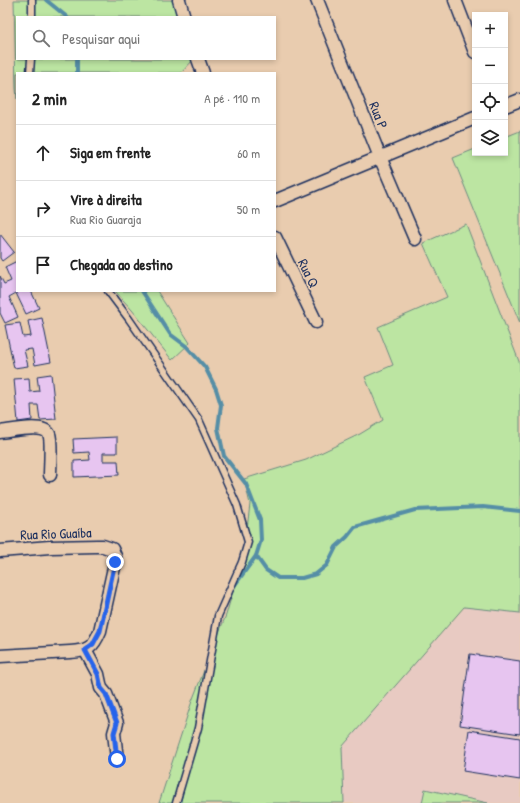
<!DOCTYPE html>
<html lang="pt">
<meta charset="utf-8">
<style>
:root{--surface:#fff;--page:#f2f2f2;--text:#222;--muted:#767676;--line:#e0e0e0}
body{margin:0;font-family:"Patrick Hand",sans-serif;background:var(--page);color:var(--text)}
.controls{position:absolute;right:12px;top:12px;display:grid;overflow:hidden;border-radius:0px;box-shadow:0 2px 6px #0003}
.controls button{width:36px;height:36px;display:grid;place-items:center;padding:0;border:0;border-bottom:1px solid var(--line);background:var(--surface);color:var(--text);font:20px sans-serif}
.stop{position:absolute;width:12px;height:12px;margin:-9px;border:3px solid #2563eb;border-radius:50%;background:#fff}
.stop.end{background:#2563eb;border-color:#fff;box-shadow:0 1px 4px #0008}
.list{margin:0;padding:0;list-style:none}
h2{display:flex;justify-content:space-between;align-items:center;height:52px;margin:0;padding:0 16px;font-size:17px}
h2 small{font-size:13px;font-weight:400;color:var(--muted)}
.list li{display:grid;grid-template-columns:26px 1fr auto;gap:12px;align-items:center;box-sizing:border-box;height:56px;padding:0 16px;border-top:1px solid var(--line)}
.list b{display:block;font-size:15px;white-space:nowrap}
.list p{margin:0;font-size:13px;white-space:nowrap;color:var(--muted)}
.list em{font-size:13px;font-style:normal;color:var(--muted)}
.icon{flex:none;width:22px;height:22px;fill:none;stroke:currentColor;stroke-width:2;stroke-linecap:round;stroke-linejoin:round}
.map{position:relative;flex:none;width:520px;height:803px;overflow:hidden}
.search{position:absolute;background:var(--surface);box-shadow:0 2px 6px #0003;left:16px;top:16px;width:260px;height:44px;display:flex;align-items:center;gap:10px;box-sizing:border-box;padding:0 14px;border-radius:0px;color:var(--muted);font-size:15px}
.panel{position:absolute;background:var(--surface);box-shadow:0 2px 6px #0003;left:16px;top:72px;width:260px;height:220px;border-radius:0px}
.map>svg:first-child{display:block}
.built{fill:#e8cac2}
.green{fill:#bce5a2;stroke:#6c8a80}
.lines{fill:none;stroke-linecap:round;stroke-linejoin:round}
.stream{stroke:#558ea6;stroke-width:4}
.building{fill:#e7c5f0;stroke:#1b2f5e}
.lane-casing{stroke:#1b2f5e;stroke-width:9}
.street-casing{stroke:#1b2f5e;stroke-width:15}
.lane{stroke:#e9ccaf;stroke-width:6}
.street{stroke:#e9ccaf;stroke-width:12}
.route{stroke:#2563eb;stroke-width:5}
.labels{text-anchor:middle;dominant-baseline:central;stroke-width:3.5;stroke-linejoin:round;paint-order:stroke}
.street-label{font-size:14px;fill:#1b2f5e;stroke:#e9ccaf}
</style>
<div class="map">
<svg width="520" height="803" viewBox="0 0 520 803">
<rect width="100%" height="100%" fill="#e9ccaf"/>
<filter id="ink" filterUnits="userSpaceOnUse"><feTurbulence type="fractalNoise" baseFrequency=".025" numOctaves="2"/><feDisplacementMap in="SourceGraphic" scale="8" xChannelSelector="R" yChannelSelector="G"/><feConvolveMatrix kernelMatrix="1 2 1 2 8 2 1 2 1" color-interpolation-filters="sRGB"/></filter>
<g filter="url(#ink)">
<!-- built -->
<polygon class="built" points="465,607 520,613 520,803 488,803 425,789 422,803 344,803 342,747"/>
<!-- green -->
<g class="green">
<polygon points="14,0 180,0 186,17 17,17 17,59 194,59 181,73 17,73 17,99 16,88"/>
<polygon points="520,131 520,323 453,158 475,149 475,153 505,153 505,137"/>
<polygon points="466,224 520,364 520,613 464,607 342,747 344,803 159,803 192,701 226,615 244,554 250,504 244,479 306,460 360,434 383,420 365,377 393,365 378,327 447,297 423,243"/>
<polygon points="115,291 157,291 190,343 172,360 132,310"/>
<polygon points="425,789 488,803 422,803"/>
</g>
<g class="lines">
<!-- stream -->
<g class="stream">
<polyline points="46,0 67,17"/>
<polyline points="77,59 77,73"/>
<polyline points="142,291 170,334 186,346 205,367 216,389 221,405 218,428 224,456 246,484 260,520 261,540 256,556 234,586"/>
<polyline points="256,556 266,570 278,578 302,578 316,574 327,565 336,547 347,537 355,527 415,510 483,507 520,511"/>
<polyline points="179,803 181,794"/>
</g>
</g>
<!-- building -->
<g class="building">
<polygon points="0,234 14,252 2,261 0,258"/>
<polygon points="17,261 17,291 31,291 39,308 26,314 16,293 9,297 18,317 5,323 0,313 0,276 4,284 11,281 5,267"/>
<polygon points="42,318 51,362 35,365 32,349 24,350 28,366 14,368 5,325 20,323 23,337 31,336 28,321"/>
<polygon points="51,374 56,419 40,420 38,405 31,405 32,420 18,422 14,379 29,378 30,392 39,391 37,376"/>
<polygon points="117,437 117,453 103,453 103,461 118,461 119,475 74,477 74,461 90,460 89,452 74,453 73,439"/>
<polygon points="470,654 520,661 520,734 460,725"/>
<polygon points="469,730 520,738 520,780 463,771"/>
</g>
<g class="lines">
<defs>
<g id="lane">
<polyline points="32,17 32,0"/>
<polyline points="30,73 31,59"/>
<polyline points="108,291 129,319 199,420 237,505 248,542 242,562 218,616 198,728 176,803"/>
</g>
<g id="street">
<polyline points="179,0 184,17"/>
<polyline points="317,0 380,157 415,239"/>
<polyline points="455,0 475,52"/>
<polyline points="198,59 203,73"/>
<polyline points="505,106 520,100"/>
<polyline points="275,201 475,118"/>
<polyline points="275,237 316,322"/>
<path d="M0,432C11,431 43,423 49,434C52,440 50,467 50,475"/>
<path d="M0,551L50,547L97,546H103L112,549L115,556V563L100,631C93,648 88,651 70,652L0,656"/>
<polyline points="85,650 98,674 101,688 106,694 117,723 114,733 117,759"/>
</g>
</defs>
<!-- lane casing -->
<use href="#lane" class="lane-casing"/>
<!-- street casing -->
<use href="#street" class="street-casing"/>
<!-- lane -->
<use href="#lane" class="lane"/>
<!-- street -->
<use href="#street" class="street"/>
</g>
</g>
<g class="lines" filter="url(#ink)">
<!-- route -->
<polyline class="route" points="115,562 100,631 93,644 85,650 98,674 101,688 106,694 117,723 114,733 117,759"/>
</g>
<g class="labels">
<!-- street labels -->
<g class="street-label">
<text transform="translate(379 115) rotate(68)">Rua P</text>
<text transform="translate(309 273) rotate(64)">Rua Q</text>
<text transform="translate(56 533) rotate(-2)">Rua Rio Guaíba</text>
</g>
</g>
</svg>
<div class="controls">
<button>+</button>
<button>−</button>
<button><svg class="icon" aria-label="locate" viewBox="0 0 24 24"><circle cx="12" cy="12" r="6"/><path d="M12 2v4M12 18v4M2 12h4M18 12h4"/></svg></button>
<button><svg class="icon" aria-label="layers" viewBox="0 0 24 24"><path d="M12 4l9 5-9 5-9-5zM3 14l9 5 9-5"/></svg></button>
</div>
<div class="stop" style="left:117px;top:759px"></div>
<div class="stop end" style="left:115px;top:562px"></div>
<div class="search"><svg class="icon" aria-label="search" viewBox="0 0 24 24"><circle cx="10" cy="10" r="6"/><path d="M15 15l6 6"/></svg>Pesquisar aqui</div>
<section class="panel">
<h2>2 min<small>A pé · 110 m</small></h2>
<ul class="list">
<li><svg class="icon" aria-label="ahead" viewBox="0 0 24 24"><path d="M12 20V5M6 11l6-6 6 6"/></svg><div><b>Siga em frente</b></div><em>60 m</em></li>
<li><svg class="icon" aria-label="right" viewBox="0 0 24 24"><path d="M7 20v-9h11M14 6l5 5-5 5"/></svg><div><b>Vire à direita</b><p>Rua Rio Guaraja</p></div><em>50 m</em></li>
<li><svg class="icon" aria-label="arrive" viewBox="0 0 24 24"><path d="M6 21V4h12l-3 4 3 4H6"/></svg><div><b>Chegada ao destino</b></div></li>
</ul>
</section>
</div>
